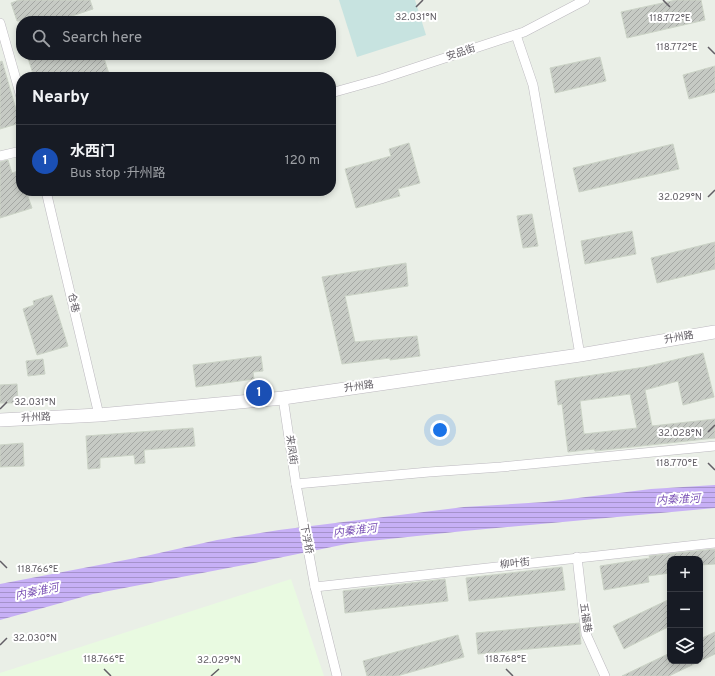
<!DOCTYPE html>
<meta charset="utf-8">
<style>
:root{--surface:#171b24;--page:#242831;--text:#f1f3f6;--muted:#9ea1a6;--line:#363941;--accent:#b45309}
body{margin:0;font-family:Overpass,"Noto Sans SC",sans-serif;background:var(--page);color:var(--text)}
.controls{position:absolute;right:12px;bottom:12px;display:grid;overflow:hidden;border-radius:8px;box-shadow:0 2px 6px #0003}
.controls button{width:36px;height:36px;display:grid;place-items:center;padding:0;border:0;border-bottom:1px solid var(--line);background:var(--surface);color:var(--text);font:20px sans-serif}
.you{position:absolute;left:440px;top:430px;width:14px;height:14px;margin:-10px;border:3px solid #fff;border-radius:50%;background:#1a73e8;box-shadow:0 0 0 6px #1a73e833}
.badge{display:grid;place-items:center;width:26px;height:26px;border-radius:50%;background:var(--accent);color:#fff;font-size:13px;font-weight:700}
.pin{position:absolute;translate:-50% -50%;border:2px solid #fff;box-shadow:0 1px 4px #0006}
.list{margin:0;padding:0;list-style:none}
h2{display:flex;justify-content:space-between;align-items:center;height:52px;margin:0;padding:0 16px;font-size:17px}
h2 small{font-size:13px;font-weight:400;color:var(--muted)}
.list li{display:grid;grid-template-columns:26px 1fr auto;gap:12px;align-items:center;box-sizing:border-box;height:72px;padding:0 16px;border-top:1px solid var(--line)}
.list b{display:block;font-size:15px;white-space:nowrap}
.list p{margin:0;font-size:13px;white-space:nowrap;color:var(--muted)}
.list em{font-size:13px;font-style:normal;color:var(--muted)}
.icon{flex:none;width:22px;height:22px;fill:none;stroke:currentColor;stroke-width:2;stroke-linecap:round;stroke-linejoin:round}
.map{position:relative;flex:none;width:715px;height:676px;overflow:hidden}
.search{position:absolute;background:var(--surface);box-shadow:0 2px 6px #0003;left:16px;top:16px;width:320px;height:44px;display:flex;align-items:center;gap:10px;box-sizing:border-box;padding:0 14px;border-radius:16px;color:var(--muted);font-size:15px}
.panel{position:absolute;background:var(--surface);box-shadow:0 2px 6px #0003;left:16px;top:72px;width:320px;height:124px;border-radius:16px}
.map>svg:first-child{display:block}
.commercial{fill:#e9fae1}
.green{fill:#c7e3e0}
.water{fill:url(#water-rules)}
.building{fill:url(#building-hatch);stroke:#cbd3c6;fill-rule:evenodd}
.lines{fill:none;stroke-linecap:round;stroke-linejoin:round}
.minor-casing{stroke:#bcb9bf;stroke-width:10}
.secondary-casing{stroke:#bcb8bf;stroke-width:14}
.minor{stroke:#fff;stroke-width:9}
.secondary{stroke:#fff;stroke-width:13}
.ticks{fill:none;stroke:#625e65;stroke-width:1.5}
.labels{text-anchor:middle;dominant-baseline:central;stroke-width:4;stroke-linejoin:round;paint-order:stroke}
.street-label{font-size:10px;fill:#625e65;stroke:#fff}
.water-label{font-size:11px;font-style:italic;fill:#7d55b7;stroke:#fff}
.ticks-label{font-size:10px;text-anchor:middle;fill:#625e65;stroke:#fff;stroke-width:4;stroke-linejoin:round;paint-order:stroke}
</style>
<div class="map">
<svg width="715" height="676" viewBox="0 0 715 676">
<defs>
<pattern id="water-rules" width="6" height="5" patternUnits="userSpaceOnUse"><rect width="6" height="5" fill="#c7b0f6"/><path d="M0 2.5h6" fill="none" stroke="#a592cb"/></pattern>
<pattern id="building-hatch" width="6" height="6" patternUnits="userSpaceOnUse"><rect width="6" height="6" fill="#c6cac4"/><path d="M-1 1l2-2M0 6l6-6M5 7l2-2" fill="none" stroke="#a4a7a3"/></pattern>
</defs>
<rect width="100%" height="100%" fill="#eaefe7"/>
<!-- commercial -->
<polygon class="commercial" points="291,579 324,676 0,676 0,673"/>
<!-- green -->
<polygon class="green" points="339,0 415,0 426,35 357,57"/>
<!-- water -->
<polygon class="water" points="715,485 715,508 464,531 351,543 249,564 93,594 0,620 0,584 146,556 217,540 279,530 464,507 545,502 651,489"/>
<!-- building -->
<g class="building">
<polygon points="19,0 90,0 93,9 57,21 17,21 11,3"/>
<polygon points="676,0 701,0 705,20 627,38 621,12"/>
<polygon points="27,55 103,55 110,77 53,77 53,73 41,77 34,77"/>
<polygon points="600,57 606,81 555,93 550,68"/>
<polygon points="2,61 20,123 0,129 0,62"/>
<polygon points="715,66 715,92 689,99 683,75"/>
<polygon points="409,143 420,183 398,189 400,196 356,208 345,169 391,156 389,149"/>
<polygon points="673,144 679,169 579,192 573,168"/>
<polygon points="8,160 12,173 21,170 21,191 26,191 32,208 0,218 0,162"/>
<polygon points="532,214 538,246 523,248 517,216"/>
<polygon points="632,231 636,254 585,264 581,241"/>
<polygon points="715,242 715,269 657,283 651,258"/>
<polygon points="406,263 408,286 345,296 355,342 417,336 420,356 390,360 390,358 342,364 322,277"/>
<polygon points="52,295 68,346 37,355 23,309 34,305 33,301"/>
<path d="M703,353L714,397L683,405L678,381L645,390L652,426L715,419V438L595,451L594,449L568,452L562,404L558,405L555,381L645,367ZM630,394L637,428L584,434L580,401Z"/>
<polygon points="261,356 263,371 253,372 254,379 196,387 193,365"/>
<polygon points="43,359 45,374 28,376 26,361"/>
<polygon points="17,384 18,403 0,403 0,385"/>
<polygon points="193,428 195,446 144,450 145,463 135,464 134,455 100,458 100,468 88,469 86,436"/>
<polygon points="23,443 24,466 0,467 0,445"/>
<polygon points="715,549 715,564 700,565 700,559 670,559 670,573 648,576 649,582 604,590 600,566 650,558 649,556"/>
<polygon points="562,567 565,590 469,601 466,578"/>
<polygon points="445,579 448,601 345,613 343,591"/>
<polygon points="670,599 670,626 624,649 613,626"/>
<polygon points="579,623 581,644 478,654 476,633"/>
<polygon points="715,632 715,654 669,676 622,676 670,653 670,661 700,661 700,639"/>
<polygon points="458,635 464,657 397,676 367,676 363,661"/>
</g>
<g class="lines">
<defs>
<g id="minor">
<polyline points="0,23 21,97"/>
<polyline points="516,35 533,85 580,355"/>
<polyline points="331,93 381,79 524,32 585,0"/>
<polyline points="0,156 21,151"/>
<polyline points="46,191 99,415"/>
<polyline points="283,398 296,484 315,587 337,676"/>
<polyline points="296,484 429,472 501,467 715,446"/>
<polyline points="577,557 586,634 605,676"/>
<polyline points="315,587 715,543"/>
</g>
<polyline id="secondary" points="0,420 99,415 283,398 580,355 715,332"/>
</defs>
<!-- minor casing -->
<use href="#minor" class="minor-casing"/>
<!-- secondary casing -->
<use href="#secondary" class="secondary-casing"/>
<!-- minor -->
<use href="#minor" class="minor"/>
<!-- secondary -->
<use href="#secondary" class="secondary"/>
</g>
<!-- ticks -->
<path class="ticks" d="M663,0L670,7M416,7L423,0M708,47L715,54M708,197L715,190M0,409L7,402M708,432L715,425M708,463L715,470M0,561L7,568M0,645L7,638M104,669L111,676M506,669L513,676M211,676L219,669"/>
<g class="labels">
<!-- street labels -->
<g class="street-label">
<text transform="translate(461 53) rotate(-18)">安品街</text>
<text transform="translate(73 303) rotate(77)">仓巷</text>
<text transform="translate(679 338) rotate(-10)">升州路</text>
<text transform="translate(359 387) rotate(-8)">升州路</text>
<text transform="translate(36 418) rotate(-3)">升州路</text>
<text transform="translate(291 450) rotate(82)">来凤街</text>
<text transform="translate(306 539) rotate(79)">下浮桥</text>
<text transform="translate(515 564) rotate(-6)">柳叶街</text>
<text transform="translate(585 618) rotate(81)">五福巷</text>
</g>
<!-- water labels -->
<g class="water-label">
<text transform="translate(678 500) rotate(-3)">内秦淮河</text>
<text transform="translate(355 531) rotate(-7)">内秦淮河</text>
<text transform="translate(37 592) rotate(-11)">内秦淮河</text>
</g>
</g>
<g class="ticks-label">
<text x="416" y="20">32.031°N</text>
<text x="670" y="21">118.772°E</text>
<text x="677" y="50">118.772°E</text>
<text x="680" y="200">32.029°N</text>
<text x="35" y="405">32.031°N</text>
<text x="680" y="436">32.028°N</text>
<text x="677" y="466">118.770°E</text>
<text x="38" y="572">118.766°E</text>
<text x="35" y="641">32.030°N</text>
<text x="104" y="662">118.766°E</text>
<text x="506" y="662">118.768°E</text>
<text x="219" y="663">32.029°N</text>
</g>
</svg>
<div class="controls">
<button>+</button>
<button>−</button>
<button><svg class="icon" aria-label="layers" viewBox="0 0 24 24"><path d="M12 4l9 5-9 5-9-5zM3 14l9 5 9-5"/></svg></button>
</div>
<div class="you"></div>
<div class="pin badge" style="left:259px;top:393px;background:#1a4fb4">1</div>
<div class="search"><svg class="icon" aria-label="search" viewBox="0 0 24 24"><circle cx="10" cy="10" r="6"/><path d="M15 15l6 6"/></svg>Search here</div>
<section class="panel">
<h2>Nearby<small></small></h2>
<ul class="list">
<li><span class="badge" style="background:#1a4fb4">1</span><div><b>水西门</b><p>Bus stop · 升州路</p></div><em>120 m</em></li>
</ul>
</section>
</div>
